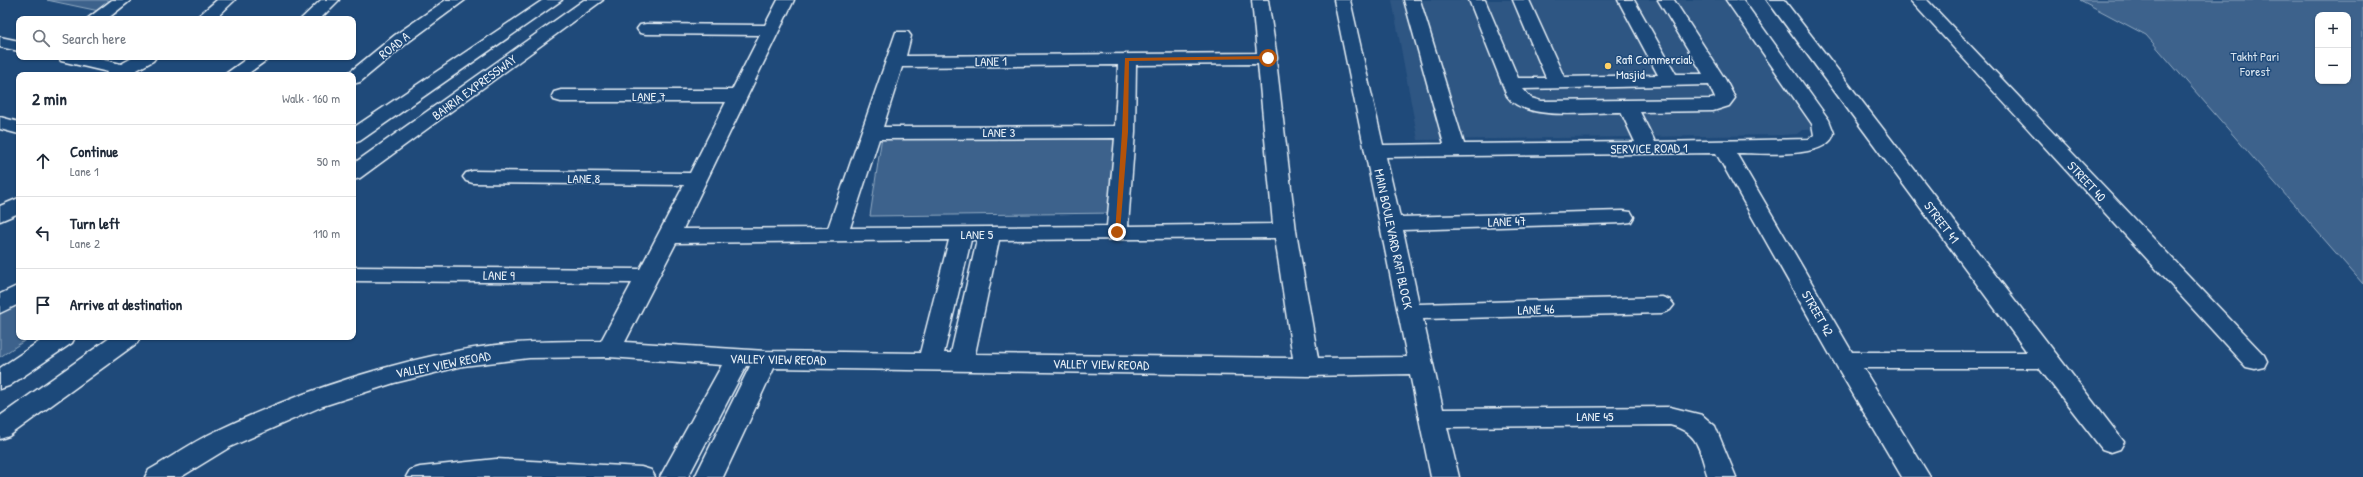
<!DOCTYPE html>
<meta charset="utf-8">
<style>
:root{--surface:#fff;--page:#f6f6f7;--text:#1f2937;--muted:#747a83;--line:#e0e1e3}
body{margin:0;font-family:"Patrick Hand",sans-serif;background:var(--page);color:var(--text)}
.controls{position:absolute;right:12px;top:12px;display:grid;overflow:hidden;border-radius:8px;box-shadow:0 1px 3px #0004}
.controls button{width:36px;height:36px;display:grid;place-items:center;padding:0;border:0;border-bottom:1px solid var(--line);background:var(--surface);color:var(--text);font:20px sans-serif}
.stop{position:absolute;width:12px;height:12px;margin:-9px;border:3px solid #b45309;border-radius:50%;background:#fff}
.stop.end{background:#b45309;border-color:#fff;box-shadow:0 1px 4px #0008}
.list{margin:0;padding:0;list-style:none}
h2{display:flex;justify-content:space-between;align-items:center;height:52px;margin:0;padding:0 16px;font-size:17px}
h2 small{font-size:13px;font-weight:400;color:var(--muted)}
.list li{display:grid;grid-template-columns:26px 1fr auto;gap:12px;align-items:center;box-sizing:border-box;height:72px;padding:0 16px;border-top:1px solid var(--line)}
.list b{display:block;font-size:15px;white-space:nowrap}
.list p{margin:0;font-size:13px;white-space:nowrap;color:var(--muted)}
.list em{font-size:13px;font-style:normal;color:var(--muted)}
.icon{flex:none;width:22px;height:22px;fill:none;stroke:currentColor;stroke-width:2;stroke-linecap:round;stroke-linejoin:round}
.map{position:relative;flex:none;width:2363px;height:477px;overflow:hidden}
.search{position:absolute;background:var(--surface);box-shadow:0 1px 3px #0004;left:16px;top:16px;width:340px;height:44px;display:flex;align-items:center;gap:10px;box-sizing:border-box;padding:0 14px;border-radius:8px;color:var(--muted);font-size:15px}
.panel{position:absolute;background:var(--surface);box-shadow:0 1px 3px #0004;left:16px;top:72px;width:340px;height:268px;border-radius:8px}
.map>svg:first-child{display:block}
.built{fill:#2e5683}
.green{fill:#3c628c;stroke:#92aac2;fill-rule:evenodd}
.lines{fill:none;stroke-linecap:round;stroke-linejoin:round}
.minor-casing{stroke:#e8f1f8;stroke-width:3}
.major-casing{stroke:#e8f1f8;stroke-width:3}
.minor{fill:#1f4a7a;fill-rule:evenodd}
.major{fill:#1f4a7a;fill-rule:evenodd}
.route{fill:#b45309}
.poi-dot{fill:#ffd166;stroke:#1f4a7a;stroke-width:1.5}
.labels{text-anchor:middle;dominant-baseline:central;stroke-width:3;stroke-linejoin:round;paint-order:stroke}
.street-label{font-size:13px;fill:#e8f1f8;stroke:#1f4a7a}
.park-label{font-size:13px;fill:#d7e3ed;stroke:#1f4a7a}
.poi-label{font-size:13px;fill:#e8f1f8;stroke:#1f4a7a;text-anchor:start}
</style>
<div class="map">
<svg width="2363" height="477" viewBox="0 0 2363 477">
<rect width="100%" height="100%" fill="#1f4a7a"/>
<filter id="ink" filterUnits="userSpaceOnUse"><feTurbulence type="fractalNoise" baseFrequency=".025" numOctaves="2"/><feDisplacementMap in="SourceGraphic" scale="8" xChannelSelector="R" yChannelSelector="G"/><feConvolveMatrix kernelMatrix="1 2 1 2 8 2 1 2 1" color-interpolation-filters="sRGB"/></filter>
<g filter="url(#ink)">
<!-- built -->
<polygon class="built" points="1392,0 1746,0 1835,129 1802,130 1797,134 1781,135 1418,140"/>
<!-- green -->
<g class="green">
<polygon points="47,0 117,0 99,11"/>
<path d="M2080,0H2363V284L2146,35ZM2318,15H2348V81H2318Z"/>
<polygon points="1122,135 1117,213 870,216 882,136"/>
<polygon points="19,296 19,337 30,337 0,357 0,309"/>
</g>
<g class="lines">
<defs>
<g id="minor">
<polygon points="112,0 131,0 107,19 87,19"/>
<polygon points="217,0 235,0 215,19 195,19"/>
<polygon points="321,0 339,0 320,19 301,19"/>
<path d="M778,0H794L683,229L828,228L896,32H908L911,36L906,56L1257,53L1252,0H1268L1277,58L1276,60L1296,231L1318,358L1407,357L1334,0H1350L1383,145L1444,144L1404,0H1420L1464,144L1635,142L1621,112C1592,112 1524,122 1507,96L1469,0H1485L1518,78H1546L1513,0H1529L1564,77L1658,75L1618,0H1634L1676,74H1703L1658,0H1674L1725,79L1735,98L1729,106L1713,111L1640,112L1655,142L1809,139L1814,135L1812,124L1726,0H1743L1829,120L1834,133C1829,160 1758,153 1736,153L1852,352H2027L1767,0H1784L2124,442L2120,449L2111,452L2102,449L2039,368H1863L1930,477H1902L1833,360L1716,153L1386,157L1400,217L1623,211L1631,212L1634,217L1631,222L1623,223L1403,230L1419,304L1662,297L1670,300L1674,305L1670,310L1662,313L1423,319L1443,409L1670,407L1702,415L1715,426L1736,477H1708C1699,450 1700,433 1670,425L1447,427L1459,477H1431L1410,374L1307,376L774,368L723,477H695L750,366H746L688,477H660L722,365L609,357L529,358L463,366L394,383L323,406L230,447L181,477H145L149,470C170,458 191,443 212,433C291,395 376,366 462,350C508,341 555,341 601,341L632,283L353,281V267L640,269L684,185L473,183L466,181L463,177L466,173L473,171L690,173L726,102H561L554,100L552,96L554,92L561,90H732L760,35L646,34L640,33L637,29L640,25L646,24L765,25ZM1258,64L1273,224L1128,226L1135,132L1136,65ZM1118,65L1115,126L883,127L902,67ZM1709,85L1715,98L1711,99L1541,101L1531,98L1523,89ZM1115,138L1107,226L850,228L879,139ZM1275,238L1293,358L975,354L999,240ZM949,240L920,353L766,351L625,342L676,243ZM971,240H977L951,353H944Z"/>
<polygon points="1910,0 1927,0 2264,355 2267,361 2264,367 2255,369 2246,367"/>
<polygon points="0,37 19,41 19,51 0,47"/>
<polygon points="58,57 91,57 121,64 134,57 156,57 153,61 128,75 106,75 108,72 61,61"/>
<polygon points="249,57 271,57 246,75 224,75"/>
<polygon points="0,117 19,122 19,134 0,129"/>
<polygon points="19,198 19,213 0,221 0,206"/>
<polygon points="496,459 641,467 651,470 655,477 406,477 410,470 420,467"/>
</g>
<g id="major">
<polygon points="446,0 465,0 407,43 360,82 353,84 353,75 346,75 395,35"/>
<polygon points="543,0 562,0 360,141 353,143 353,128"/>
<polygon points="584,0 603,0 360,178 353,180 353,164"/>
<polygon points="19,285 19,304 0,313 0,294"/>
<polygon points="46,337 75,337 72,343 9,386 0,389 0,368"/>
<polygon points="111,337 140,337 137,343 9,436 0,439 0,416"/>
</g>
</defs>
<!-- minor casing -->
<use href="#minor" class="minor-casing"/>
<!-- major casing -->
<use href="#major" class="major-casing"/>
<!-- minor -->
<use href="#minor" class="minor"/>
<!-- major -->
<use href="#major" class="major"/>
</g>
</g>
<!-- route -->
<polygon class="route" points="1268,56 1270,59 1129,61 1128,132 1120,232 1115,233 1122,132 1125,58"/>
<!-- markers -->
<circle class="poi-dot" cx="1608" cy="66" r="4"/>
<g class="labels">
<!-- street labels -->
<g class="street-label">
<text transform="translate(394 45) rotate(-38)">ROAD A</text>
<text transform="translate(991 61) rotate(-1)">LANE 1</text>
<text transform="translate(474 87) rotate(-36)">BAHRIA EXPRESSWAY</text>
<text x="649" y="96">LANE 7</text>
<text x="999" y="132">LANE 3</text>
<text transform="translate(1649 148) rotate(-1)">SERVICE ROAD 1</text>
<text x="584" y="178">LANE 8</text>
<text transform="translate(2087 181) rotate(47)">STREET 40</text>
<text transform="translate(1507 221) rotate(-2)">LANE 47</text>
<text transform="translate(1942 222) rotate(53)">STREET 41</text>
<text x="977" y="234">LANE 5</text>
<text transform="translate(1394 239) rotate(78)">MAIN BOULEVARD RAFI BLOCK</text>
<text transform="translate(499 275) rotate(1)">LANE 9</text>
<text transform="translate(1536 309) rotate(-2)">LANE 46</text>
<text transform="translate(1818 313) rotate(60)">STREET 42</text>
<text transform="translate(778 359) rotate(1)">VALLEY VIEW REOAD</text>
<text transform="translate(443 364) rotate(-11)">VALLEY VIEW REOAD</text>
<text transform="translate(1101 364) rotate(1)">VALLEY VIEW REOAD</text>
<text x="1595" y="416">LANE 45</text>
</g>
<!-- park labels -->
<g class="park-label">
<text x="2255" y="56">Takht Pari<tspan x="2255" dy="15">Forest</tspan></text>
</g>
<!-- poi labels -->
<g class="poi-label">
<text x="1616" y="59">Rafi Commercial<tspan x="1616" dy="15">Masjid</tspan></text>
</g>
</g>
</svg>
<div class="controls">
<button>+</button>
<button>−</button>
</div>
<div class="stop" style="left:1268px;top:58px"></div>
<div class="stop end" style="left:1117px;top:232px"></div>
<div class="search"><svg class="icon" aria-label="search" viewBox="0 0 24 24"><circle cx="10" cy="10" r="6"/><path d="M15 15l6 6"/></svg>Search here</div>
<section class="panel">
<h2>2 min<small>Walk · 160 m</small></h2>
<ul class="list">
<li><svg class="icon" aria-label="ahead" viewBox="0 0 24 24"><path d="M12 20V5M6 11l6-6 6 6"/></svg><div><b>Continue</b><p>Lane 1</p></div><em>50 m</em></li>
<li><svg class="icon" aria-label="left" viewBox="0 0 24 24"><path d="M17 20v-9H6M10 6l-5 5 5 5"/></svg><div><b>Turn left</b><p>Lane 2</p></div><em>110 m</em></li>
<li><svg class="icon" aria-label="arrive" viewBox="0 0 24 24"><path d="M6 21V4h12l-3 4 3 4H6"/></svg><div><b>Arrive at destination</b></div></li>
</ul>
</section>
</div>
